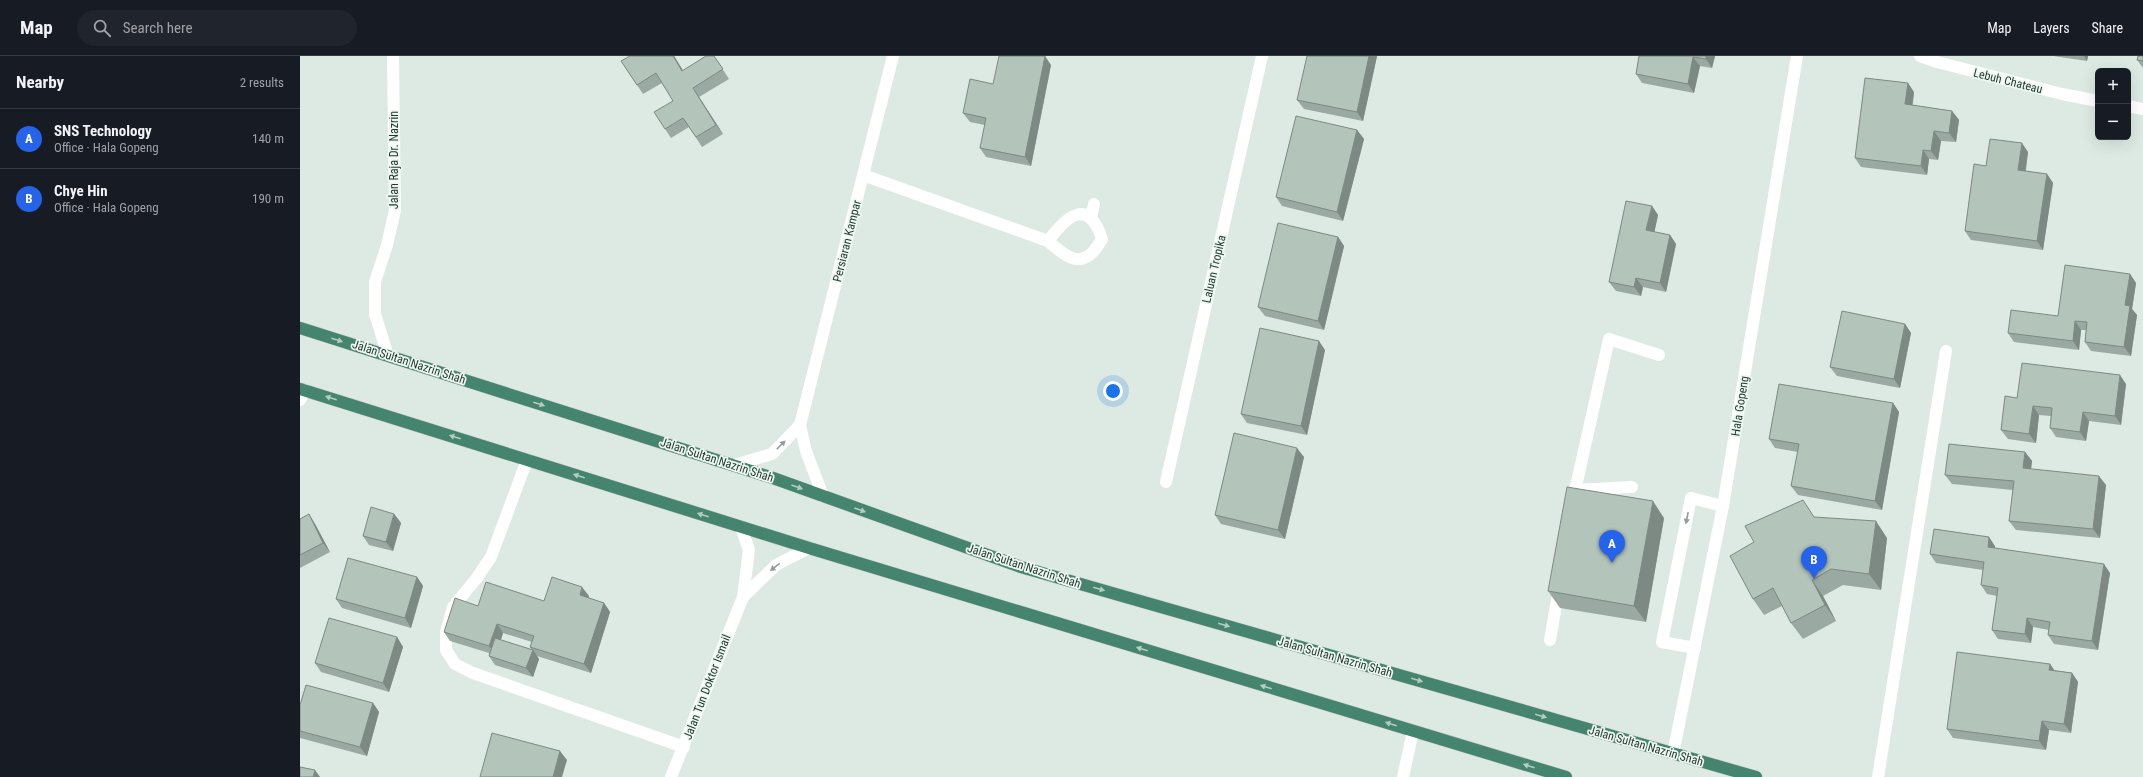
<!DOCTYPE html>
<meta charset="utf-8">
<style>
:root{--surface:#171b24;--page:#20242c;--text:#f1f3f6;--muted:#9ea1a6;--line:#363941;--accent:#2563eb}
body{margin:0;font-family:"Roboto Condensed",sans-serif;background:var(--page);color:var(--text)}
.controls{position:absolute;right:12px;top:12px;display:grid;overflow:hidden;border-radius:6px;box-shadow:0 4px 16px #0002}
.controls button{width:36px;height:36px;display:grid;place-items:center;padding:0;border:0;border-bottom:1px solid var(--line);background:var(--surface);color:var(--text);font:20px sans-serif}
.you{position:absolute;left:813px;top:335px;width:14px;height:14px;margin:-10px;border:3px solid #fff;border-radius:50%;background:#1a73e8;box-shadow:0 0 0 6px #1a73e833}
.badge{display:grid;place-items:center;width:26px;height:26px;border-radius:50%;background:var(--accent);color:#fff;font-size:13px;font-weight:700}
.pin{position:absolute;translate:-50% -33px;filter:drop-shadow(0 1px 2px #0008)}
.pin::after{content:'';position:absolute;top:21px;width:14px;height:12px;background:inherit;clip-path:polygon(0 0,100% 0,50% 100%)}
.list{margin:0;padding:0;list-style:none}
h2{display:flex;justify-content:space-between;align-items:center;height:52px;margin:0;padding:0 16px;font-size:17px}
h2 small{font-size:13px;font-weight:400;color:var(--muted)}
.list li{display:grid;grid-template-columns:26px 1fr auto;gap:12px;align-items:center;box-sizing:border-box;height:60px;padding:0 16px;border-top:1px solid var(--line)}
.list b{display:block;font-size:15px;white-space:nowrap}
.list p{margin:0;font-size:13px;white-space:nowrap;color:var(--muted)}
.list em{font-size:13px;font-style:normal;color:var(--muted)}
.icon{flex:none;width:22px;height:22px;fill:none;stroke:currentColor;stroke-width:2;stroke-linecap:round;stroke-linejoin:round}
.map{position:relative;flex:none;width:1843px;height:721px;overflow:hidden}
header{display:flex;align-items:center;gap:24px;box-sizing:border-box;height:56px;padding:0 20px;background:var(--surface);border-bottom:1px solid var(--line)}
header strong{font-size:19px}
nav{display:flex;gap:22px;margin-inline-start:auto;font-size:14px}
.search{width:280px;height:36px;background:var(--page);display:flex;align-items:center;gap:10px;box-sizing:border-box;padding:0 14px;border-radius:22px;color:var(--muted);font-size:15px}
main{display:flex}
aside{flex:1;background:var(--surface)}
.map>svg:first-child{display:block}
.lines{fill:none;stroke-linecap:round;stroke-linejoin:round}
.trunk-casing{stroke:#bcc4c1;stroke-width:13}
.service{stroke:#fff;stroke-width:12}
.minor{stroke:#fff;stroke-width:12}
.tertiary{stroke:#fff;stroke-width:12}
.trunk{stroke:#45846e;stroke-width:12}
.wall{fill:#9aa9a1;fill-rule:evenodd}
.shaded-wall{fill:#7d8983}
.building{fill:#b3c4bb;stroke:#7d8983}
.oneway{fill:#b2cec3}
.oneway2{fill:#8f9c97}
.labels{text-anchor:middle;dominant-baseline:central;stroke-width:3.5;stroke-linejoin:round;paint-order:stroke}
.street-label{font-size:12px;fill:#1f392f;stroke:#edf6f1}
</style>
<header>
<strong>Map</strong>
<div class="search"><svg class="icon" aria-label="search" viewBox="0 0 24 24"><circle cx="10" cy="10" r="6"/><path d="M15 15l6 6"/></svg>Search here</div>
<nav><a>Map</a><a>Layers</a><a>Share</a></nav>
</header>
<main>
<aside>
<h2>Nearby<small>2 results</small></h2>
<ul class="list">
<li><span class="badge">A</span><div><b>SNS Technology</b><p>Office · Hala Gopeng</p></div><em>140 m</em></li>
<li><span class="badge">B</span><div><b>Chye Hin</b><p>Office · Hala Gopeng</p></div><em>190 m</em></li>
</ul>
</aside>
<div class="map">
<svg width="1843" height="721" viewBox="0 0 1843 721">
<rect width="100%" height="100%" fill="#ddeae3"/>
<g class="lines">
<defs>
<g id="trunk">
<polyline points="0,272 473,422 721,511 1456,721"/>
<polyline points="0,333 509,492 1266,721"/>
</g>
</defs>
<!-- trunk casing -->
<use href="#trunk" class="trunk-casing"/>
<!-- service -->
<g class="service">
<path d="M563,119L748,185C770,205 785,214 802,183C788,140 766,161 748,185"/>
<polyline points="791,162 794,148"/>
<polyline points="0,344 5,334"/>
<polyline points="227,404 191,501 176,523 153,551 146,576 146,594 155,608 173,617 384,691"/>
<polyline points="1274,434 1332,431"/>
<polyline points="1272,448 1309,283 1359,299"/>
<polyline points="1250,584 1259,532"/>
<polyline points="1395,592 1362,586 1391,442 1423,450"/>
<polyline points="1103,721 1113,675"/>
</g>
<!-- minor -->
<g class="minor">
<polyline points="1620,0 1637,6 1762,38 1798,45"/>
<polyline points="1828,50 1843,53"/>
<polyline points="88,300 75,258 75,226 87,189 95,154 93,0"/>
<polyline points="866,426 962,0"/>
<polyline points="1373,698 1423,450 1497,0"/>
<polyline points="1578,721 1646,295"/>
</g>
<!-- tertiary -->
<g class="tertiary">
<polyline points="434,409 472,398 500,369"/>
<polyline points="523,440 506,395 500,369 593,0"/>
<polyline points="443,541 476,509 509,492"/>
<polyline points="371,721 443,541 449,494 441,471"/>
</g>
<!-- trunk -->
<use href="#trunk" class="trunk"/>
</g>
<!-- wall -->
<g class="wall">
<polygon points="330,0 374,0 383,15 414,0 429,23 399,41 423,78 402,91 389,71 371,82 365,73 373,45 362,27 343,38 337,29"/>
<polygon points="1007,0 1077,0 1063,65 1004,53 997,44"/>
<polygon points="1339,0 1415,0 1412,12 1400,10 1394,37 1342,27 1336,18"/>
<polygon points="1753,0 1788,0 1787,5"/>
<polygon points="1843,0 1843,12 1837,4"/>
<polygon points="751,9 731,110 686,101 680,92 685,69 670,66 663,57 693,28"/>
<polygon points="1614,36 1613,49 1652,55 1659,64 1656,86 1641,85 1638,104 1629,103 1627,119 1561,111 1555,102"/>
<polygon points="1057,74 1064,83 1043,165 982,150 976,141"/>
<polygon points="1728,96 1726,115 1747,118 1753,127 1743,194 1671,184 1665,175 1686,110"/>
<polygon points="1352,150 1358,159 1354,176 1370,179 1376,188 1366,236 1343,231 1341,240 1316,235 1309,226"/>
<polygon points="1038,181 1044,190 1024,274 965,260 958,251"/>
<polygon points="1830,218 1836,227 1832,253 1837,259 1831,300 1791,295 1785,286 1786,274 1781,274 1779,294 1714,286 1708,277 1758,260"/>
<polygon points="1605,268 1611,277 1600,332 1537,320 1530,311"/>
<polygon points="1025,294 1007,379 947,367 941,358"/>
<polygon points="1826,328 1821,369 1789,365 1786,385 1756,381 1750,372 1751,360 1739,359 1736,387 1708,383 1701,374 1717,342"/>
<polygon points="1593,347 1599,356 1582,454 1498,439 1491,430 1498,396 1475,392 1469,383"/>
<polygon points="1725,396 1732,405 1731,413 1806,429 1800,482 1716,474 1709,465 1713,434 1652,428 1645,419"/>
<polygon points="1004,401 985,483 921,468 915,459"/>
<polygon points="9,458 15,468 30,496 0,512 0,463"/>
<polygon points="94,458 101,467 93,495 69,489 63,480"/>
<polygon points="1515,461 1587,482 1581,534 1543,529 1523,540 1536,565 1503,583 1491,567 1482,550 1464,559 1453,543"/>
<polygon points="1364,462 1346,566 1260,552 1248,535"/>
<polygon points="1695,490 1695,492 1810,517 1798,594 1754,588 1748,579 1749,574 1733,571 1731,587 1698,583 1692,574 1697,540 1687,538 1681,529 1683,514 1636,507 1630,498"/>
<polygon points="117,521 123,530 111,572 42,552 36,543"/>
<path d="M289,540L288,542L304,547L310,556L291,617L237,600L239,603L233,621L195,609L189,600V597L150,585L144,576L178,550L244,545ZM203,577L232,586L230,591L232,594L201,584Z"/>
<polygon points="97,581 103,591 89,636 21,616 15,607"/>
<polygon points="1750,608 1754,614 1772,617 1778,626 1771,677 1749,674 1746,694 1653,682 1647,673"/>
<polygon points="73,647 79,656 67,700 0,682 0,649"/>
</g>
<!-- shaded-wall -->
<g class="shaded-wall">
<polygon points="373,0 374,0 389,24 382,15"/>
<polygon points="745,0 751,9 731,110 725,101"/>
<polygon points="1069,0 1077,0 1063,65 1057,56"/>
<polygon points="1406,0 1415,0 1412,12 1406,3"/>
<polygon points="1784,0 1788,0 1787,5"/>
<polygon points="1393,1 1400,10 1394,37 1388,28"/>
<polygon points="1608,27 1614,36 1611,57 1605,48"/>
<polygon points="393,32 399,41 423,78 416,69"/>
<polygon points="1652,55 1659,64 1656,86 1649,77"/>
<polygon points="1057,74 1064,83 1043,165 1037,156"/>
<polygon points="1634,75 1641,85 1638,104 1631,95"/>
<polygon points="1722,87 1728,96 1724,123 1718,114"/>
<polygon points="1623,94 1629,103 1627,119 1621,110"/>
<polygon points="1747,118 1753,127 1743,194 1737,185"/>
<polygon points="1352,150 1358,159 1353,183 1346,174"/>
<polygon points="1370,179 1376,188 1366,236 1360,227"/>
<polygon points="1038,181 1044,190 1024,274 1018,265"/>
<polygon points="1830,218 1836,227 1832,253 1837,259 1831,300 1824,291 1825,249"/>
<polygon points="1336,222 1343,231 1341,240 1334,231"/>
<polygon points="1775,265 1781,274 1779,294 1773,285"/>
<polygon points="1605,268 1611,277 1600,332 1594,323"/>
<polygon points="1019,285 1025,294 1007,379 1001,370"/>
<polygon points="1820,319 1826,328 1821,369 1815,360"/>
<polygon points="1593,347 1599,356 1582,454 1575,445"/>
<polygon points="1733,350 1739,359 1736,387 1729,378"/>
<polygon points="1783,356 1789,365 1786,385 1780,376"/>
<polygon points="997,392 1004,401 985,483 978,474"/>
<polygon points="1725,396 1732,405 1730,421 1723,412"/>
<polygon points="1799,420 1806,429 1800,482 1793,473"/>
<polygon points="1353,445 1364,462 1346,566 1334,550"/>
<polygon points="9,458 15,468 30,496 23,487"/>
<polygon points="94,458 101,467 93,495 86,486"/>
<polygon points="1576,465 1587,482 1581,534 1569,518"/>
<polygon points="1689,481 1695,490 1694,500 1688,491"/>
<polygon points="1804,508 1810,517 1798,594 1792,585"/>
<polygon points="117,521 123,530 111,572 105,562"/>
<polygon points="1512,524 1523,540 1536,565 1525,549"/>
<polygon points="282,531 289,540 286,549 280,539"/>
<polygon points="304,547 310,556 291,617 284,608"/>
<polygon points="1727,562 1733,571 1731,587 1725,578"/>
<polygon points="197,568 203,577 196,599 189,590"/>
<polygon points="97,581 103,591 89,636 83,627"/>
<polygon points="233,594 239,603 233,621 226,612"/>
<polygon points="1750,608 1757,618 1749,614"/>
<polygon points="1772,617 1778,626 1771,677 1764,668"/>
<polygon points="73,647 79,656 67,700 60,691"/>
<polygon points="1742,665 1749,674 1746,694 1739,685"/>
<polygon points="260,695 267,704 262,721 253,721"/>
<polygon points="15,714 20,721 13,721"/>
</g>
<!-- building -->
<g class="building">
<polygon points="330,0 373,0 382,15 406,0 414,0 423,13 393,32 416,69 396,81 383,62 365,73 354,56 373,45 356,17 337,29 321,5"/>
<polygon points="699,0 745,0 725,101 680,92 686,62 663,57 670,23 693,28"/>
<polygon points="1007,0 1069,0 1057,56 997,44"/>
<polygon points="1339,0 1406,0 1406,3 1393,1 1388,28 1336,18"/>
<polygon points="1838,0 1843,0 1843,5 1837,4"/>
<polygon points="1565,22 1608,27 1605,48 1652,55 1649,77 1634,75 1631,95 1623,94 1621,110 1555,102"/>
<polygon points="996,60 1057,74 1037,156 976,141"/>
<polygon points="1690,83 1722,87 1718,114 1747,118 1737,185 1665,175 1674,108 1686,110"/>
<polygon points="1326,145 1352,150 1346,174 1370,179 1360,227 1336,222 1334,231 1309,226"/>
<polygon points="978,167 1038,181 1018,265 958,251"/>
<polygon points="1765,209 1830,218 1825,249 1830,250 1824,291 1785,286 1787,266 1775,265 1773,285 1708,277 1711,254 1758,260"/>
<polygon points="1542,255 1605,268 1594,323 1530,311"/>
<polygon points="960,272 1019,285 1001,370 941,358"/>
<polygon points="1722,307 1820,319 1815,360 1783,356 1780,376 1750,372 1752,352 1733,350 1729,378 1701,374 1705,340 1717,342"/>
<polygon points="1479,328 1593,347 1575,445 1491,430 1499,388 1469,383"/>
<polygon points="934,377 997,392 978,474 915,459"/>
<polygon points="1649,388 1725,396 1723,412 1799,420 1793,473 1709,465 1714,425 1645,419"/>
<polygon points="1267,431 1353,445 1334,550 1248,535"/>
<polygon points="1503,444 1514,461 1576,465 1569,518 1531,513 1512,524 1525,549 1491,567 1473,532 1453,543 1430,500 1454,486 1445,470"/>
<polygon points="71,451 94,458 86,486 63,480"/>
<polygon points="9,458 23,487 0,499 0,463"/>
<polygon points="1634,473 1689,481 1688,491 1804,508 1792,585 1748,579 1750,566 1727,562 1725,578 1692,574 1698,532 1681,529 1684,506 1630,498"/>
<polygon points="48,502 117,521 105,562 36,543"/>
<polygon points="252,521 282,531 280,539 304,547 284,608 230,591 234,580 197,568 189,590 144,576 155,542 178,550 186,526 244,545"/>
<polygon points="29,562 97,581 83,627 15,607"/>
<polygon points="195,582 233,594 226,612 189,600"/>
<polygon points="1657,596 1750,608 1749,614 1772,617 1764,668 1742,665 1739,685 1647,673"/>
<polygon points="6,629 73,647 60,691 0,675 0,649"/>
<polygon points="192,677 260,695 253,721 180,721"/>
<polygon points="0,711 15,714 13,721 0,721"/>
</g>
<!-- one-way arrows -->
<defs><path id="oneway-solid" d="M-6-.8H1V-3.2L6.5 0L1 3.2V.8H-6Z"/></defs>
<g class="oneway">
<use href="#oneway-solid" transform="translate(37 284) rotate(18)"/>
<use href="#oneway-solid" transform="translate(31 342) rotate(-163)"/>
<use href="#oneway-solid" transform="translate(239 348) rotate(18)"/>
<use href="#oneway-solid" transform="translate(155 381) rotate(-163)"/>
<use href="#oneway-solid" transform="translate(279 420) rotate(-163)"/>
<use href="#oneway-solid" transform="translate(497 431) rotate(20)"/>
<use href="#oneway-solid" transform="translate(560 454) rotate(20)"/>
<use href="#oneway-solid" transform="translate(403 459) rotate(-163)"/>
<use href="#oneway-solid" transform="translate(799 533) rotate(16)"/>
<use href="#oneway-solid" transform="translate(924 569) rotate(16)"/>
<use href="#oneway-solid" transform="translate(842 593) rotate(-163)"/>
<use href="#oneway-solid" transform="translate(1117 624) rotate(16)"/>
<use href="#oneway-solid" transform="translate(966 631) rotate(-163)"/>
<use href="#oneway-solid" transform="translate(1241 660) rotate(16)"/>
<use href="#oneway-solid" transform="translate(1091 668) rotate(-163)"/>
<use href="#oneway-solid" transform="translate(1229 710) rotate(-163)"/>
</g>
<g class="oneway2">
<use href="#oneway-solid" transform="translate(481 389) rotate(-45)"/>
<use href="#oneway-solid" transform="translate(1387 462) rotate(101)"/>
<use href="#oneway-solid" transform="translate(475 511) rotate(142)"/>
</g>
<g class="labels">
<!-- street labels -->
<g class="street-label">
<text transform="translate(1708 25) rotate(14)">Lebuh Chateau</text>
<text transform="translate(94 104) rotate(-90)">Jalan Raja Dr. Nazrin</text>
<text transform="translate(547 185) rotate(-76)">Persiaran Kampar</text>
<text transform="translate(914 213) rotate(-77)">Laluan Tropika</text>
<text transform="translate(109 306) rotate(18)">Jalan Sultan Nazrin Shah</text>
<text transform="translate(1440 350) rotate(-81)">Hala Gopeng</text>
<text transform="translate(417 404) rotate(18)">Jalan Sultan Nazrin Shah</text>
<text transform="translate(724 510) rotate(18)">Jalan Sultan Nazrin Shah</text>
<text transform="translate(1035 601) rotate(16)">Jalan Sultan Nazrin Shah</text>
<text transform="translate(407 631) rotate(-69)">Jalan Tun Doktor Ismail</text>
<text transform="translate(1346 690) rotate(16)">Jalan Sultan Nazrin Shah</text>
</g>
</g>
</svg>
<div class="controls">
<button>+</button>
<button>−</button>
</div>
<div class="you"></div>
<div class="pin badge" style="left:1312px;top:507px">A</div>
<div class="pin badge" style="left:1514px;top:523px">B</div>
</div>
</main>
